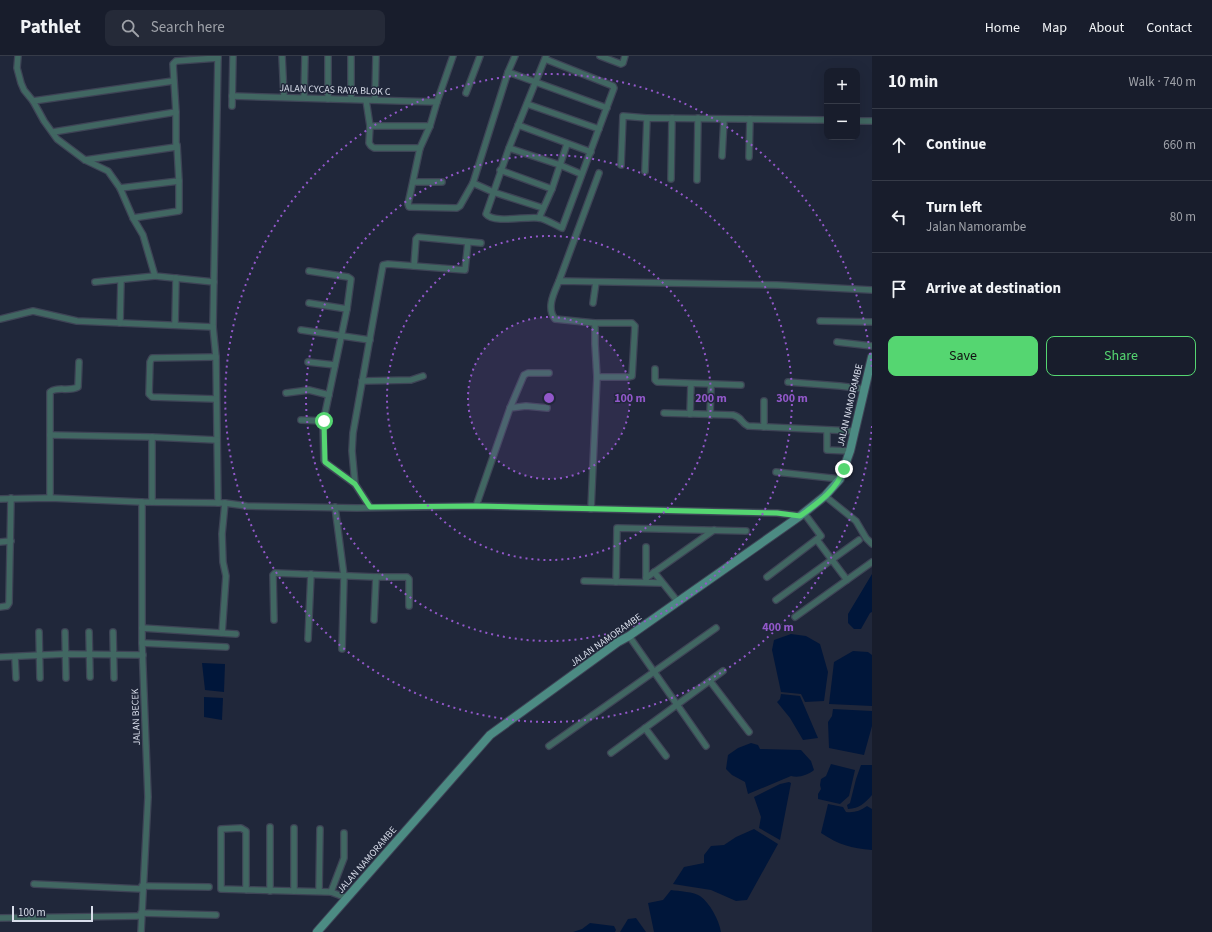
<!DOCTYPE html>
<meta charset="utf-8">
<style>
:root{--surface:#181d2c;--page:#252a38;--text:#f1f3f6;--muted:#9fa2a9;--line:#363b48;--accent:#55d671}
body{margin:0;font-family:"Source Sans 3",sans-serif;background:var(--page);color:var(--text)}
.controls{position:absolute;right:12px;top:12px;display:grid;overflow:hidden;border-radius:8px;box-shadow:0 4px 16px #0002}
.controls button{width:36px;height:36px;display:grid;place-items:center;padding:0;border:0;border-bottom:1px solid var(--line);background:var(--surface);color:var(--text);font:20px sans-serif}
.scale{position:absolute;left:12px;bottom:10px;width:81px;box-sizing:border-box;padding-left:4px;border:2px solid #d9deeb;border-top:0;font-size:11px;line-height:14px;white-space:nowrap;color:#d9deeb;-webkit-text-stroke:3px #20273a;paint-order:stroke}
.stop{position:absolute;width:12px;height:12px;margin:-9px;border:3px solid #55d671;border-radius:50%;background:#fff}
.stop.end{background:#55d671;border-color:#fff;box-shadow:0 1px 4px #0008}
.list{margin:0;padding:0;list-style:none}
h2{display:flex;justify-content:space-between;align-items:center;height:52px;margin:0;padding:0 16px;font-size:17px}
h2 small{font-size:13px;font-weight:400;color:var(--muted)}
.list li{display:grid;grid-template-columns:26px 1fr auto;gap:12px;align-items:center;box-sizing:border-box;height:72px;padding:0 16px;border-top:1px solid var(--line)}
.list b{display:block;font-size:15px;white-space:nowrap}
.list p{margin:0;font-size:13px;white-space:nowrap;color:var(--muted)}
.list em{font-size:13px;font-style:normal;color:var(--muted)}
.actions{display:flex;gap:8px;padding:12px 16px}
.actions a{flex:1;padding:9px 0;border:1px solid var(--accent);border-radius:8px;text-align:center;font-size:14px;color:var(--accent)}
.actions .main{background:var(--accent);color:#111}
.icon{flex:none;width:22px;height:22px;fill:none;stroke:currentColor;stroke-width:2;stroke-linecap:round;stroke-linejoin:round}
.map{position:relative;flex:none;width:872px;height:876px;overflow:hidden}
header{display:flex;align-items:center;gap:24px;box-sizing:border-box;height:56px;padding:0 20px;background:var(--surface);border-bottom:1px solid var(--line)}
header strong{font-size:19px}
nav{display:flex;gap:22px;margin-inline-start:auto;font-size:14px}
.search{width:280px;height:36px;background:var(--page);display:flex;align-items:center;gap:10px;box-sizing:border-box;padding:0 14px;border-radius:8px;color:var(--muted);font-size:15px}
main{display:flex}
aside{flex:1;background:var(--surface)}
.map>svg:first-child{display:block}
.water{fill:#00163a}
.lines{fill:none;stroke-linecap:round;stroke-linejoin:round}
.minor-casing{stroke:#3e4456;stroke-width:8}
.secondary-casing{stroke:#3e4456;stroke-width:10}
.minor{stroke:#416762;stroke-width:5.5}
.secondary{stroke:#4c8b83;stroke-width:8}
.route{stroke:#55d671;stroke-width:5}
.ring{fill:none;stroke:#9258ca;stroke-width:2;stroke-dasharray:2 4}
.labels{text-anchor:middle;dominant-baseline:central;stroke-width:3;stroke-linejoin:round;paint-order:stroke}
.street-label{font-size:10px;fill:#d9deeb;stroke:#20273a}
.centre{fill:#9258ca;stroke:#20273a;stroke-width:2}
.ring-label{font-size:12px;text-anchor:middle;font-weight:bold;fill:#9258ca;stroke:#20273a;stroke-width:3;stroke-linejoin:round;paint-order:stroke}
</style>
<header>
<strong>Pathlet</strong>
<div class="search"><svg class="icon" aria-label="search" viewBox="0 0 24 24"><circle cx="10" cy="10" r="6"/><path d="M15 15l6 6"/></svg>Search here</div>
<nav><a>Home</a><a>Map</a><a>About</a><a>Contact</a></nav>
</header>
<main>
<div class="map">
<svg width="872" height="876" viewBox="0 0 872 876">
<rect width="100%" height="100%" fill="#20273a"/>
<!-- water -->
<g class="water">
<polygon points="872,518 872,556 870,557 861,573 854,573 848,567 848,558"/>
<polygon points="791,578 806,580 820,588 828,616 824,645 805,646 801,638 781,636 772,594 774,584"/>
<polygon points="853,595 868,596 872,599 872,650 829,648 834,606"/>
<polygon points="202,607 225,608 224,636 205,634"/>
<polygon points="781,638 800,640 818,682 803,684 790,662 777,646 780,643"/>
<polygon points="204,641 223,642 222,664 204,661"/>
<polygon points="833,653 872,655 872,670 864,699 829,692 828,666 832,660"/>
<path d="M751,687L758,689L760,693L801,694L811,705L814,714C808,719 799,722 791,720L748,738L745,726L732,719L726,713L728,699L738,692Z"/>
<polygon points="831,708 855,714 849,740 840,748 818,743 818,738 821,733 820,729 821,723 826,720"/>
<path d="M861,709H872V739C864,748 860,752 848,753L847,749L850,747L856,723Z"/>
<polygon points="789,726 791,727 780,784 759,772 761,761 754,741 780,728"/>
<path d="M828,748L843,751L846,756C854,757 860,755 867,750L872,753V794C851,792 839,789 821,777Z"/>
<polygon points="754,773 778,788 747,844 736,845 711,834 673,828 684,811 704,807 704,799 711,790 724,789 736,781"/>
<path d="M671,834C678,835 695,836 700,840C710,847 719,864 721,876H654L648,847L663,844Z"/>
<polygon points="636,862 646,876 620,876 628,863"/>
<polygon points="590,867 614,870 616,874 615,876 573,876 582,873"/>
</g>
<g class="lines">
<defs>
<g id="minor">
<polyline points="18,0 17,12 21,27 24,34 33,45 44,65 57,83 85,104 108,115 120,132 133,162 143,179 155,220 214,226"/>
<polyline points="218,0 213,271 216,301 218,447"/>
<polyline points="282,0 284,41"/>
<polyline points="453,0 437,46 430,70 420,92 408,148 409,151 457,152 460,150 473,127 508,16 515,0"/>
<polyline points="600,0 621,8 623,7 625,0"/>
<path d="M545,3L613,30L614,32L562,172C555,169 546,163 539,162C526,160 494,168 486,158L509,92L546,0"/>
<polyline points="508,16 607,52"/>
<polyline points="466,37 480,0"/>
<polyline points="232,40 437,46"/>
<polyline points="304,41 305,0"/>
<polyline points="328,43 328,0"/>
<polyline points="351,43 351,0"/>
<polyline points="366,44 370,70 369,87 371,90 374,92 420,92"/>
<polyline points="375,44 376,0"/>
<polyline points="33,45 173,25"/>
<polyline points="527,48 599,73"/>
<polyline points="232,50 233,0"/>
<polyline points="857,65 872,65"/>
<polyline points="518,69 591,96"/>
<polyline points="370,70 430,70"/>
<polyline points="53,76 176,56"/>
<polyline points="509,92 560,109 581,118"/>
<polyline points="722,100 724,63"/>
<polyline points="749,101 750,63"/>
<polyline points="85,104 176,91 176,56 173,8 176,5 218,2"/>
<polyline points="621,109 623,60 647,62"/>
<polyline points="500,114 552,133"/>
<polyline points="645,115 647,62 827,64"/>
<polyline points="671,123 672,62"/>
<polyline points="697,124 698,62"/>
<polyline points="413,126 442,126"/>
<polyline points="473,127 493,136 543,152"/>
<polyline points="120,132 179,125 177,89"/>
<polyline points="133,162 179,155 179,125"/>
<polyline points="539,162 552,133 567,88"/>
<polyline points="414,210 416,183 418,181 481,187"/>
<polyline points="309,215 348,221 351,223 347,253 323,367 324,404 326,407 355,428 370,451"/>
<polyline points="559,225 599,117"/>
<polyline points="95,226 155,220"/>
<polyline points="309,247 347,253"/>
<polyline points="593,247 596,226"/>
<polyline points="0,263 33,255 77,265 213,271"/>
<polyline points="820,265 872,266"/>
<polyline points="120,267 121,224"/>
<polyline points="175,269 176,222"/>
<polyline points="301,274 370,284"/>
<polyline points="837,286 872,290"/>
<polyline points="308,306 335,309"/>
<polyline points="655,313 655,324 657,326 741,329"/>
<path d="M597,321H628L632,320L635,270L632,267H595L555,263C546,252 554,237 559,225L777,229L872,234"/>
<polyline points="362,325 411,324 423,320"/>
<polyline points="788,326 840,330 864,333"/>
<polyline points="286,337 309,334 329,339"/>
<polyline points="216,343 152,341 149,338 150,306 152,302 216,301"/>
<polyline points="764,345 764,371"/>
<polyline points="510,352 526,350 547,352"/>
<path d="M664,357L733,359C742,361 741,367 748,370L854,375"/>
<polyline points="690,358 691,328"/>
<polyline points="710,359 711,329"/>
<polyline points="301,364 324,365"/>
<polyline points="827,374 827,394 850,395"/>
<polyline points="50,379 152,381 217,384"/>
<polyline points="776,416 840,423"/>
<polyline points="355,428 352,395 353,377 383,209 388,208 465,214 468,186"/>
<polyline points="825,440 856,465 866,482 872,488"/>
<path d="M50,442V336C57,330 69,336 78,331L79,306"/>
<polyline points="0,443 50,442 142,446 225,447 247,450 357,452 476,450 777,457 800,460"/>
<polyline points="152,446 152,381"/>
<polyline points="476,450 510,352 524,319 528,317 549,317"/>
<polyline points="335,451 344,520 342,593"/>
<polyline points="591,453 597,321 595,288 595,267"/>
<polyline points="817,484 847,524"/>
<polyline points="0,486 11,485"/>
<polyline points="654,516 678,546"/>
<polyline points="767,521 821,480 804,457"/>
<polyline points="646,522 714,474"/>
<polyline points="646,524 646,491"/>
<polyline points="584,525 661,527"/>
<polyline points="616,526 617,472 746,475"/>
<polyline points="776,544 859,484"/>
<polyline points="0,551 7,550 9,547 11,442"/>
<polyline points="795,561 872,506"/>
<polyline points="274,564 273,519 275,517 376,521 407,521 409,523 409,550"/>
<polyline points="374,564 376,521"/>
<polyline points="142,572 236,578"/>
<polyline points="39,576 40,622"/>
<polyline points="65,576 66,622"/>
<polyline points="89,576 90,621"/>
<polyline points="113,576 114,622"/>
<polyline points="222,577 226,520 223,506 222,478 225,447"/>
<polyline points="629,580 706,690"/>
<polyline points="308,583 311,518"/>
<polyline points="142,587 226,591"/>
<polyline points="0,601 65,598 143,599"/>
<polyline points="15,601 16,622"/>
<polyline points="710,625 749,676"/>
<polyline points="645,672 666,700"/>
<polyline points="549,690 716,572"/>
<polyline points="611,697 723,615"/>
<polyline points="270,771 270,835"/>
<polyline points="34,828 142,833"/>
<polyline points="142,830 209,831"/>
<polyline points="246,834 246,775 241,772 221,773 221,833 331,836 347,842"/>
<polyline points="294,835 294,772"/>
<polyline points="319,835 320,773"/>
<polyline points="331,836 344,802 344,777"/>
<polyline points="141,857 216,859"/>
<polyline points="0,862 141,860"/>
<polyline points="141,876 148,741 142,587 142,446"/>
</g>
<polyline id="secondary" points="317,876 490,679 618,586 629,580 800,460 825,440 840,423 850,395 872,301"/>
</defs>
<!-- minor casing -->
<use href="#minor" class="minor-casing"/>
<!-- secondary casing -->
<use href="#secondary" class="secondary-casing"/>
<!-- minor -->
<use href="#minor" class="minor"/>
<!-- secondary -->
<use href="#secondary" class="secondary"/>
</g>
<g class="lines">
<!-- route -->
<path class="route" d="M324,365L325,406L355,428L370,451L476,450L777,457L800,460C818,447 836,435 844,413"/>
</g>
<!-- distance rings -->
<circle cx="549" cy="342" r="81" fill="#9258ca" fill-opacity=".12"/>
<g class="ring">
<circle cx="549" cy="342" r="81"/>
<circle cx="549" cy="342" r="162"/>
<circle cx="549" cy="342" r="243"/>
<path d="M872 370A324 324 0 1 1 872 314"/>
</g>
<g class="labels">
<!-- street labels -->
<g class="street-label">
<text transform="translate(335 34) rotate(2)">JALAN CYCAS RAYA BLOK C</text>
<text transform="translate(850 349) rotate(-77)">JALAN NAMORAMBE</text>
<text transform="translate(606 584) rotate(-35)">JALAN NAMORAMBE</text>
<text transform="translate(136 661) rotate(-92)">JALAN BECEK</text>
<text transform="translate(367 804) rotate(-49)">JALAN NAMORAMBE</text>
</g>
</g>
<circle cx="549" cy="342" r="6" class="centre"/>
<g class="ring-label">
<text x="630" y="346">100 m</text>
<text x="711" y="346">200 m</text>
<text x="792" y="346">300 m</text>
<text x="778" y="575">400 m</text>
</g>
</svg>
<div class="controls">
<button>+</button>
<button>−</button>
</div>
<div class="scale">100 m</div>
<div class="stop" style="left:324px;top:365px"></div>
<div class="stop end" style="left:844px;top:413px"></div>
</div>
<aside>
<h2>10 min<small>Walk · 740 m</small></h2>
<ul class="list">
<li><svg class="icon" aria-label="ahead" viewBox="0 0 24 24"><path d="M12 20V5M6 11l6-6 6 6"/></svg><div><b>Continue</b></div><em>660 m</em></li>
<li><svg class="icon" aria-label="left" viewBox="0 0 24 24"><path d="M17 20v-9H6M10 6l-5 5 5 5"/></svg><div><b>Turn left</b><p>Jalan Namorambe</p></div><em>80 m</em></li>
<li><svg class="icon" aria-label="arrive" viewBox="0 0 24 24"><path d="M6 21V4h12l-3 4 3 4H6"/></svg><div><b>Arrive at destination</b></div></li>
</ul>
<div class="actions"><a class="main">Save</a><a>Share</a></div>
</aside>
</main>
